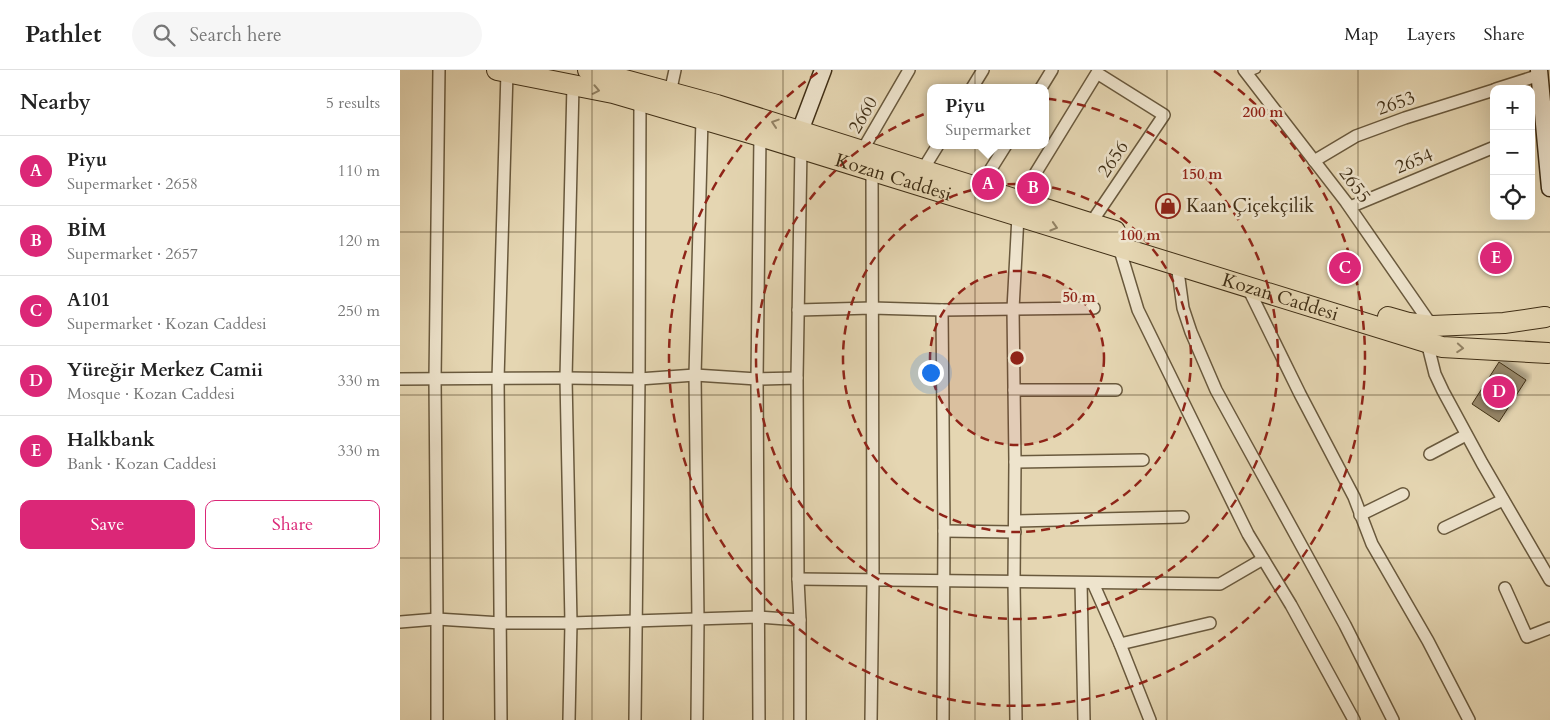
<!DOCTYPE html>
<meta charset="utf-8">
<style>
:root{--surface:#fff;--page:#f6f6f6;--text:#222;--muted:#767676;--line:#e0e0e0;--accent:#db2777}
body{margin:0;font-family:Cardo,serif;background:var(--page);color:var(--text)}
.controls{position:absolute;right:15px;top:15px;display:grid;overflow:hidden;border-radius:10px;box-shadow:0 5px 20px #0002}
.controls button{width:45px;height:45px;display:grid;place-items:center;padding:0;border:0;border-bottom:1px solid var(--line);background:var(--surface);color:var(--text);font:25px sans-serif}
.you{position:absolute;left:530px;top:302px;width:18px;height:18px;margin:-12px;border:4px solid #fff;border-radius:50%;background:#1a73e8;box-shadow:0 0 0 8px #1a73e833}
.badge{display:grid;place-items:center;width:32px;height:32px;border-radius:50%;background:var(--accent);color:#fff;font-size:16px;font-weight:700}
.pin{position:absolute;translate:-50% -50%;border:2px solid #fff;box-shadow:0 1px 5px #0006}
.popup{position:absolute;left:527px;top:14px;width:122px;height:65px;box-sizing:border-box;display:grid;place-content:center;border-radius:10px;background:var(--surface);filter:drop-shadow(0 1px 4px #0005);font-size:16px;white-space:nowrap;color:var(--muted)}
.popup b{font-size:19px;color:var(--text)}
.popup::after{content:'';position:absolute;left:50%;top:100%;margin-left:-10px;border:10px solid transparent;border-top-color:var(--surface)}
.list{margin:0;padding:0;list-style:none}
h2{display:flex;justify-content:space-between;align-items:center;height:65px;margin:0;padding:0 20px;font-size:21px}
h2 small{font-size:16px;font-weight:400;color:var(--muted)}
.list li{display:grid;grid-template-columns:32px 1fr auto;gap:15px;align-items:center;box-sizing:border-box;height:70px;padding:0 20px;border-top:1px solid var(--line)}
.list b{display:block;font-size:19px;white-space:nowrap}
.list p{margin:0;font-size:16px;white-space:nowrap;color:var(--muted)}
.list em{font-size:16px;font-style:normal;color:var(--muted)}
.actions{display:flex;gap:10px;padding:15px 20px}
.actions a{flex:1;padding:11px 0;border:1px solid var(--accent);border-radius:10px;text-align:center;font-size:18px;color:var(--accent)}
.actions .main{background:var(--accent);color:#fff}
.icon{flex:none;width:28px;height:28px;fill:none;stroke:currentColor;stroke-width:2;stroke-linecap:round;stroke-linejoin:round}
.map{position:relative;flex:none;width:1150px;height:650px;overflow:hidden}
header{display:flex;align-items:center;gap:30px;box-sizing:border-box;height:70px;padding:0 25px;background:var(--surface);border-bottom:1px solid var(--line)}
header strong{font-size:24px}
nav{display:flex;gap:28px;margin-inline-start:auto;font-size:18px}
.search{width:350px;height:45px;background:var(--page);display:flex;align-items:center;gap:12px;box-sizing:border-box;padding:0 18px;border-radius:28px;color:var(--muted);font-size:19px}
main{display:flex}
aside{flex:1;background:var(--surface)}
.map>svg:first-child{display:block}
.building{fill:#968667;stroke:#402f16;filter:url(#shadow)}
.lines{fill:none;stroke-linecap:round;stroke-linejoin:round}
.lane-casing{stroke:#69593d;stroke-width:8}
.street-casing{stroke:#69593d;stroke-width:14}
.secondary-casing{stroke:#402f16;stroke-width:19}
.highway-casing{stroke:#402f16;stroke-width:22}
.lane{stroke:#eee4cd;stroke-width:5.5}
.street{stroke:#eee4cd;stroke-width:11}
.secondary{stroke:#eee4cd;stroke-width:16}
.highway{stroke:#e5d6b2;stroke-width:20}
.oneway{stroke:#928264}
.grid{fill:none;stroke:#402f16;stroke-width:1;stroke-opacity:0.55}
.ring{fill:none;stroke:#8f2418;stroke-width:2.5;stroke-dasharray:9 6}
.labels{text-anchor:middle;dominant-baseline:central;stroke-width:5;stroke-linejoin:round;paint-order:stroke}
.street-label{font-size:19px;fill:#402f16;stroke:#eee4cd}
.poi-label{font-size:19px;fill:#402f16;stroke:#eee4cd;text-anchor:start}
.centre{fill:#8f2418;stroke:#eee4cd;stroke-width:2.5}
.ring-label{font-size:15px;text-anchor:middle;font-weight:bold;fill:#8f2418;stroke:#eee4cd;stroke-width:5;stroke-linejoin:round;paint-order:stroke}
</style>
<header>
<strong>Pathlet</strong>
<div class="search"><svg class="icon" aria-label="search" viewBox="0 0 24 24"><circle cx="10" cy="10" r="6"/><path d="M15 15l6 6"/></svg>Search here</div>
<nav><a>Map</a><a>Layers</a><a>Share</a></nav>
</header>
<main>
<aside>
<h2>Nearby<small>5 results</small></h2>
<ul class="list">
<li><span class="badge">A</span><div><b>Piyu</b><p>Supermarket · 2658</p></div><em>110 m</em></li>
<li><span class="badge">B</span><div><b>BİM</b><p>Supermarket · 2657</p></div><em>120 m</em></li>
<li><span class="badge">C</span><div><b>A101</b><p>Supermarket · Kozan Caddesi</p></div><em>250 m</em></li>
<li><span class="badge">D</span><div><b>Yüreğir Merkez Camii</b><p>Mosque · Kozan Caddesi</p></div><em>330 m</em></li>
<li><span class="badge">E</span><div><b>Halkbank</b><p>Bank · Kozan Caddesi</p></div><em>330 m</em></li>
</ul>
<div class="actions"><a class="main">Save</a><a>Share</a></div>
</aside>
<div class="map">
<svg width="1150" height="650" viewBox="0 0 1150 650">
<defs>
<filter id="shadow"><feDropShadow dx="4.5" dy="-4.5" stdDeviation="2.5" flood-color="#0004"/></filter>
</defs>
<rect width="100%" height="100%" fill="#e5d6b2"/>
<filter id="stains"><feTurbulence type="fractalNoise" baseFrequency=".004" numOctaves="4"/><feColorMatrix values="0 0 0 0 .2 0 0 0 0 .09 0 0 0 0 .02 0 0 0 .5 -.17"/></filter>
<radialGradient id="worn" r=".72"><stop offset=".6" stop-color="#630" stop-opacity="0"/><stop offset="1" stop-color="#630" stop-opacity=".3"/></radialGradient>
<!-- building -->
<polygon class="building" points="1099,292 1126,310 1099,352 1072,334"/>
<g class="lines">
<defs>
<polyline id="lane" points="847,4 857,0"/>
<g id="street">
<polyline points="844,0 946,132 1032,256"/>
<polyline points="572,18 583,0"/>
<polyline points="641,18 652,0"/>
<polyline points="1096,19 1140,5"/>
<polyline points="270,23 275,0"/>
<polyline points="462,81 509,0"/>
<polyline points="914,91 956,66 1005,48 1094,20"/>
<polyline points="522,101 538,75"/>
<polyline points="579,118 606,75"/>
<polyline points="619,130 697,3 764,45 691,153"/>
<polyline points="950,137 1092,78"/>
<polyline points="719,177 738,240 848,464 891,535 954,650"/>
<polyline points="777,194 783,238 791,262 816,320 945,555 993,650"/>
<polyline points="847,216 900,324 954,427 972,474 1028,571 1069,650"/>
<polyline points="398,240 472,238 542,240 694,238"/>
<polyline points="542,240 544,461 543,650"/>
<polyline points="1027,272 1035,304 1043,321 1082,393 1150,510"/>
<polyline points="397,308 401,78"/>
<polyline points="0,309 166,308 239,309 295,305 357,309 397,308 398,509 400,550"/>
<polyline points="614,320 716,320"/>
<polyline points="1030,384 1066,365"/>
<polyline points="615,392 743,390"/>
<polyline points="960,445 1003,424"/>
<polyline points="615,451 783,447"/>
<polyline points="1044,458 1103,430"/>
<polyline points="544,461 615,462"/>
<polyline points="398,509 820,514 863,489"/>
<polyline points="681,513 684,650"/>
<polyline points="693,513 720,574 750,650"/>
<polyline points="1105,518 1127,567 1150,558"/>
<polyline points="0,552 37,549 101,553 171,553 358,547 400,550 400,650"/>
<polyline points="720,574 810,553"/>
<polyline points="37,650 37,549 35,309 39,0"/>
<polyline points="101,650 98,309 107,2"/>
<polyline points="169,650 171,553 166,308 173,15"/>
<polyline points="235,650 239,309 240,31"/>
<polyline points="297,650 298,550 295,305 302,49"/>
<polyline points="359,650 357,309 360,66"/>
<polyline points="471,650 473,510 472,100"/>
<polyline points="616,650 614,512 615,392 613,239 618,146"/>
</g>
<g id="secondary">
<polyline points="1139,0 1150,118"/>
<polyline points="400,61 423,0"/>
</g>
<g id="highway">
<path id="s1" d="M97,0L213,23L360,66L1042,277L1148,283"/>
<polyline points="188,0 317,35 715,161"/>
<polyline points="988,247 1009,253 1032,256 1104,253 1145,247"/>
</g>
</defs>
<!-- lane casing -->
<use href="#lane" class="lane-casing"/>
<!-- street casing -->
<use href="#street" class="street-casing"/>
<!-- secondary casing -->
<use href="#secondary" class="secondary-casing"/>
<!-- highway casing -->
<use href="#highway" class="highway-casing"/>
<!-- lane -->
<use href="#lane" class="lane"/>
<!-- street -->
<use href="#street" class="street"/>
<!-- secondary -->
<use href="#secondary" class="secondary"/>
<!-- highway -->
<use href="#highway" class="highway"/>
</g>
<!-- one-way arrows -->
<defs><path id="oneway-chevron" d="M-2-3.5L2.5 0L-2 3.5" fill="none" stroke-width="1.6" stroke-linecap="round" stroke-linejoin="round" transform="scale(1.25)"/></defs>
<g class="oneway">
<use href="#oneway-chevron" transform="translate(196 20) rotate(11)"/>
<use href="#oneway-chevron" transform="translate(375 53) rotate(-162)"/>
<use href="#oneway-chevron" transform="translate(654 157) rotate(17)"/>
<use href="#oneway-chevron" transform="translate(1060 278) rotate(4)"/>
</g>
<!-- grid -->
<path class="grid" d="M192,0V650M383,0V650M575,0V650M767,0V650M958,0V650M0,162H1150M0,325H1150M0,488H1150"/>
<!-- distance rings -->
<circle cx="617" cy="288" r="87" fill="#8f2418" fill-opacity=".12"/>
<g class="ring">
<circle cx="617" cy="288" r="87"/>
<circle cx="617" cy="288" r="174"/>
<circle cx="617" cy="288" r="261"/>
<path d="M814 1A348 348 0 1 1 420 1"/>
</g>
<!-- icons -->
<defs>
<symbol id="shop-ring" viewBox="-11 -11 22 22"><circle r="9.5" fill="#eee4cd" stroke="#8f2418" stroke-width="1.5"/><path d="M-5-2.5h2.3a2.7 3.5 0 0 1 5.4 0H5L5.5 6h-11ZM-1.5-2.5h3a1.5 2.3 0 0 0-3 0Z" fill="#8f2418"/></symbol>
</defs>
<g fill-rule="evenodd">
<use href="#shop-ring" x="754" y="122" width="28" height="28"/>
</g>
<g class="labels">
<!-- street labels -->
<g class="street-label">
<text transform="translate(996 33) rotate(-19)">2653</text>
<text transform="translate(463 45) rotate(-60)">2660</text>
<text transform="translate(713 89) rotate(-56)">2656</text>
<text transform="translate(1014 91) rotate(-22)">2654</text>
<text stroke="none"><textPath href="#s1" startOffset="411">Kozan Caddesi</textPath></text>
<text transform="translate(955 115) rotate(53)">2655</text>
<text stroke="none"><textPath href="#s1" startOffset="816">Kozan Caddesi</textPath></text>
</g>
<!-- poi labels -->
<g class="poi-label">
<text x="786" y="136">Kaan Çiçekçilik</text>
</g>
</g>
<circle cx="617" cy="288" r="8" class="centre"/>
<g class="ring-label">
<text x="863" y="47">200 m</text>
<text x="802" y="109">150 m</text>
<text x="740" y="170">100 m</text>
<text x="679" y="232">50 m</text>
</g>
<rect width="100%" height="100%" filter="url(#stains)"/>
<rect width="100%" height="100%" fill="url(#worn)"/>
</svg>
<div class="controls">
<button>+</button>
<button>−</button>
<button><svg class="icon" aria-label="locate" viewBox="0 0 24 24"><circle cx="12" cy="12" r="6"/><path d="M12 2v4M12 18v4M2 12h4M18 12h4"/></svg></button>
</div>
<div class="you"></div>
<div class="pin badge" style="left:588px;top:114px">A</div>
<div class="popup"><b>Piyu</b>Supermarket</div>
<div class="pin badge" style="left:633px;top:118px">B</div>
<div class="pin badge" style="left:945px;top:198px">C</div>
<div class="pin badge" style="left:1099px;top:322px">D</div>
<div class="pin badge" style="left:1096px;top:188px">E</div>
</div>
</main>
